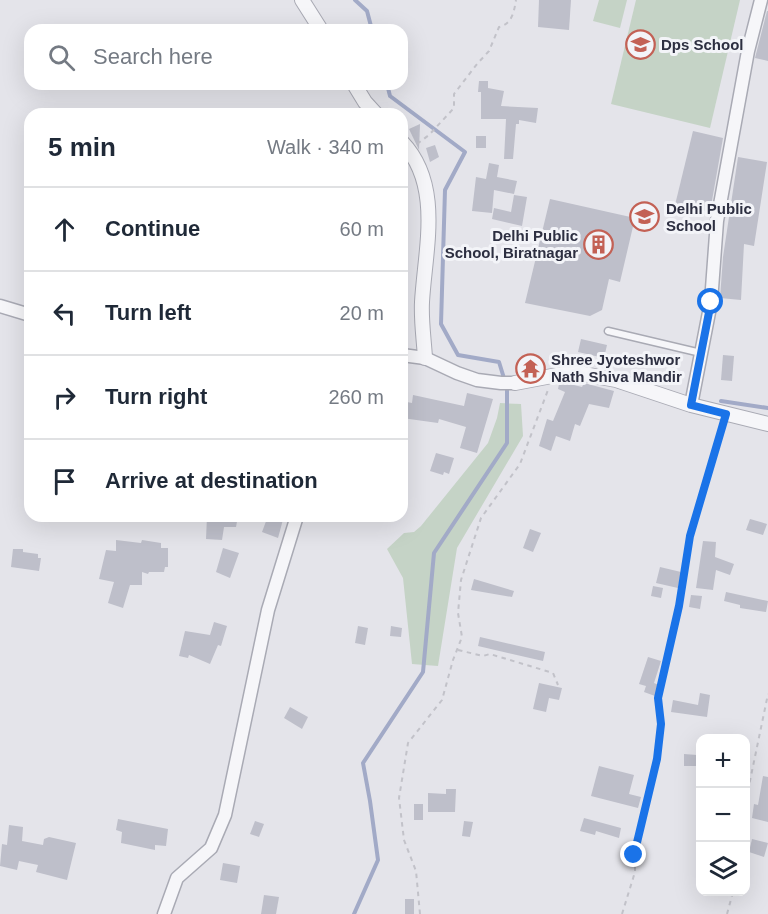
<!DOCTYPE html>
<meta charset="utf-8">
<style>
:root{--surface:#fff;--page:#f6f6f7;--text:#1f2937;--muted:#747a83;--line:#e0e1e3}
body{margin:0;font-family:Helvetica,sans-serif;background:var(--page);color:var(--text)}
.controls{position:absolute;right:18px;bottom:18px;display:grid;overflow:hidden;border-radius:12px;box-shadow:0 6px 24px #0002}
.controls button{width:54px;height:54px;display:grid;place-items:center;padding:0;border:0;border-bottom:2px solid var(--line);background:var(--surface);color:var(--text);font:30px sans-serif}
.stop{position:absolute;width:18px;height:18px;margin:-14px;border:4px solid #1a73e8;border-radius:50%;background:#fff}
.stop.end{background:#1a73e8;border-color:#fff;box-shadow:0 2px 6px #0008}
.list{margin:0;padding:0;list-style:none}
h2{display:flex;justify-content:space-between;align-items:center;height:78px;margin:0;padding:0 24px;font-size:26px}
h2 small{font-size:20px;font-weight:400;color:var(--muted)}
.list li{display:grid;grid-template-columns:39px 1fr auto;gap:18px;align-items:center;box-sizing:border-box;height:84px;padding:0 24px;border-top:2px solid var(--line)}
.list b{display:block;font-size:22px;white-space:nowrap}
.list em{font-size:20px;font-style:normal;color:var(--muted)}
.icon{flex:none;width:33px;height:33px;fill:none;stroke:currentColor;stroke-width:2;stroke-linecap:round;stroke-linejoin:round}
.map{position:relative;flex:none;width:768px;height:914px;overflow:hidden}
.search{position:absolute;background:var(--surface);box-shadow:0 6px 24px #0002;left:24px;top:24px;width:384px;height:66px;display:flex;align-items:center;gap:15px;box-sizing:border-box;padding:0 21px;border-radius:18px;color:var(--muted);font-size:22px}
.panel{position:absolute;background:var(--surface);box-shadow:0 6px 24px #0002;left:24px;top:108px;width:384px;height:414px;border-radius:18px}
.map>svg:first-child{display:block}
.green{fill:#c5d3c6}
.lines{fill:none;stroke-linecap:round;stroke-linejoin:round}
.stream{stroke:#a2aac7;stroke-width:4}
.building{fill:#bebfca}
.service-casing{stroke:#a9aab4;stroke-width:9}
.minor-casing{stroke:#a9aab4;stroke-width:15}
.tertiary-casing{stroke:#a9aab4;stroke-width:16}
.path{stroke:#c2c2c9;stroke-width:2;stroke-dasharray:4.5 4.5;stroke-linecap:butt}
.service{stroke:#f6f6f9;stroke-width:6}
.minor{stroke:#f6f6f9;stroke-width:12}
.tertiary{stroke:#f6f6f9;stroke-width:14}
.route{stroke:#1a73e8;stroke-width:8}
.labels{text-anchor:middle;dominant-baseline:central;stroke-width:6;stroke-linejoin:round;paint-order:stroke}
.poi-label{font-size:15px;font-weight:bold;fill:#2d2f41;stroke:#f3f4f8;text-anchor:start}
</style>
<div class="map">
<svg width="768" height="914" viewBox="0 0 768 914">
<rect width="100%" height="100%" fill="#e4e4ea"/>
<!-- green -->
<g class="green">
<polygon points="599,0 627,0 620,28 593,21"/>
<polygon points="636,0 740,0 710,128 611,104"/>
<polygon points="500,403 521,404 523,436 457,548 438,666 412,664 403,578 387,549 404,533 414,532 421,526 488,443 497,418"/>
</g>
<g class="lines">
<!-- stream -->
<g class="stream">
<polyline points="355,0 367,11 372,30"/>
<polyline points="721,401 768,408"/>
<polyline points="354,914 378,860 370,801 363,763 423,672 434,553 507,443 507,388 499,362 458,355 441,324 445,190 465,152 390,96 387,84"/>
</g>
</g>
<!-- building -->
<g class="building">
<polygon points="539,0 571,0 569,30 538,27"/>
<polygon points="767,11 768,11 768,61 755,58"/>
<polygon points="479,81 488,81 488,88 504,91 501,106 538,108 536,123 519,120 519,124 516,124 513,159 504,159 506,119 481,119 481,92 478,92"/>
<polygon points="420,124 419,150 409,129"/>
<polygon points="693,131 723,138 710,212 675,205"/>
<rect x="476" y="136" width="10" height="12"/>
<polygon points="435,145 439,157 430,162 426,148"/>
<polygon points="738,157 767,162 754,246 744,244 741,300 720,298 723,257"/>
<polygon points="489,163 499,165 497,177 517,181 514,194 494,190 492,213 472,211 476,177 486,179"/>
<polygon points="514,195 527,197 522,226 492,219 494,208 511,212"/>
<polygon points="550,199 635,218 620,282 609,279 602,310 590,316 525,303"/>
<polygon points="581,339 607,345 604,358 578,352"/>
<polygon points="723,355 734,356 732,381 721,380"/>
<polygon points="566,383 582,387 584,383 614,391 609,408 589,404 580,426 575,424 570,441 556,436 551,451 539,446 547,419 553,421 565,392 558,389 559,384"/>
<polygon points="467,393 493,399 477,453 460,448 466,427 439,419 438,423 402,418 402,401 412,403 413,395 464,406"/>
<polygon points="436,453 454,458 449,474 444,472 443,475 430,471"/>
<polygon points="207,516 238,516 236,527 224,527 222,540 206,539"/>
<polygon points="268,516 284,516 278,538 262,532"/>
<polygon points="750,519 767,524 763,535 746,530"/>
<polygon points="530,529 541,533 533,552 523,548"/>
<polygon points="116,540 141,543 142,540 161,543 161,548 168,548 168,567 165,567 164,572 149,572 148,574 142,572 142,585 130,585 123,608 108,603 114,582 99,579 106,550 116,551"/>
<polygon points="703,541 716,542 715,557 734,564 730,575 716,570 713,590 696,588"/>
<polygon points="223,548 239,553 230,578 216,572"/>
<polygon points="13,549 23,549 23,552 38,554 38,558 41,558 39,571 11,567"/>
<polygon points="660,567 681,572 678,588 656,583"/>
<polygon points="474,579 514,591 512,597 471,590"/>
<polygon points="653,586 663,588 661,598 651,596"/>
<polygon points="726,592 768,601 766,612 740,608 740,605 724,601"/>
<polygon points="691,595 702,596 700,609 689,607"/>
<polygon points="214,622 227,626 221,646 218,645 210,664 189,655 188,658 179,656 185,631 210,635"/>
<polygon points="358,626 368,628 365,645 355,643"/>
<polygon points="391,626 402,628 401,637 390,636"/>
<polygon points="480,637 545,652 543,661 478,646"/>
<polygon points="648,657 661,661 654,683 659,685 655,696 644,692 646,686 639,684"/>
<polygon points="539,683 562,688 559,700 549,698 546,712 533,709"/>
<polygon points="700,693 710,695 707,717 671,712 673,700 698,705"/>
<polygon points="290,707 308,717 302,729 284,718"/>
<polygon points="684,754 697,755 697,766 684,766"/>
<polygon points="599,766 634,775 629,794 641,797 638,808 591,796"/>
<polygon points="763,776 768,777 768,822 752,818 754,804 758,805"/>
<polygon points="446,789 456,789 455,812 428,812 428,793 446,794"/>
<rect x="414" y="804" width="9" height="16"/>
<polygon points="584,818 621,828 619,838 596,831 595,835 580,831"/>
<polygon points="118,819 168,829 166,846 155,845 155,850 121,843 122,832 116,830"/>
<polygon points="255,821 264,824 259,837 250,834"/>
<polygon points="464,821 473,822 470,837 462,836"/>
<polygon points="9,825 23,827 22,841 43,845 44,839 49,837 76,843 67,880 36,872 38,865 19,861 17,870 0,866 2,844 7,845"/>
<polygon points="752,839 768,843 764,857 749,852"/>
<polygon points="223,863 240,866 237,883 220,880"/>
<polygon points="264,895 279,897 276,914 261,914"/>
<rect x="405" y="899" width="9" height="15"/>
</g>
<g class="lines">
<defs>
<polyline id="service" points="608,331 701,353"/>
<g id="minor">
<polyline points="0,306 30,315"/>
<polyline points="402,355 425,358 457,373 477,380 501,383 515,383"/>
<polyline points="691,405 711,302 717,221 748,51 761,0"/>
<polyline points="164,914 177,878 211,848 225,815 268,610 297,516"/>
</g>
<g id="tertiary">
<polyline points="302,0 321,30"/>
<polyline points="354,84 365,102 376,114"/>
<path d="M402,142C443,185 425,249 422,302C421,321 424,340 425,358"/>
<polyline points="515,383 573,372 616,380 691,405 768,424"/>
</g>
</defs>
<!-- service casing -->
<use href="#service" class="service-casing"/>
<!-- minor casing -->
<use href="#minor" class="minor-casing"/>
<!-- tertiary casing -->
<use href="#tertiary" class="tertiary-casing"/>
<!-- path -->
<g class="path">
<path d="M417,144L429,135L454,108V94L477,64L489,51L499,27C512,24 514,12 516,0"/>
<polyline points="458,650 483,656 490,654 553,673 558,685"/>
<polyline points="746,800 768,694"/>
<polyline points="420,914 416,871 404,840 399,798 408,743 442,700 453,660 462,637 458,613 461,580 481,518 520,464 548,390"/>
<polyline points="622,914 635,872 635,855 657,759 661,724 658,698 679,606 690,536 723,425"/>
<polyline points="727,914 733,892"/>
</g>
<!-- service -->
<use href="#service" class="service"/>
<!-- minor -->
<use href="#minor" class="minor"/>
<!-- tertiary -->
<use href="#tertiary" class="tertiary"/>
</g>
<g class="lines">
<!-- route -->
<polyline class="route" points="634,855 657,759 661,724 658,698 679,606 690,536 726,414 691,405 711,302"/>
</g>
<!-- icons -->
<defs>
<symbol id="school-ring" viewBox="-11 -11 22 22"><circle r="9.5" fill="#f3f4f8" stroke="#c36155" stroke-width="1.5"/><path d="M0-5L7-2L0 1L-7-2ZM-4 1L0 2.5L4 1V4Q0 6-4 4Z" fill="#c36155"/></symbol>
<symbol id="building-ring" viewBox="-11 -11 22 22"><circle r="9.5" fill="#f3f4f8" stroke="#c36155" stroke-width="1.5"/><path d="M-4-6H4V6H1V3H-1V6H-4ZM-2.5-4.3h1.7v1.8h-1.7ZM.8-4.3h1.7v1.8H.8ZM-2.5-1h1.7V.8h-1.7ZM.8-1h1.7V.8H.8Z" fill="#c36155"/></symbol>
<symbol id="temple-ring" viewBox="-11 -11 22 22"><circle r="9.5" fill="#f3f4f8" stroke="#c36155" stroke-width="1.5"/><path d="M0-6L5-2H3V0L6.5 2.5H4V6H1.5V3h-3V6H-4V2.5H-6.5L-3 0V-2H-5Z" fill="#c36155"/></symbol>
</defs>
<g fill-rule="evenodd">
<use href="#school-ring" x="624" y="28" width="33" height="33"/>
<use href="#school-ring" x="628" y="200" width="33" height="33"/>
<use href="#building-ring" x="582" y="228" width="33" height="33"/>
<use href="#temple-ring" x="514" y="352" width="33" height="33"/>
</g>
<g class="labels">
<!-- poi labels -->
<g class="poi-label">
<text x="661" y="44">Dps School</text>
<text x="666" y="208">Delhi Public<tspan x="666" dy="17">School</tspan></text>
<text x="578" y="235" text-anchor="end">Delhi Public<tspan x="578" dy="17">School, Biratnagar</tspan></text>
<text x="551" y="359">Shree Jyoteshwor<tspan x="551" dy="17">Nath Shiva Mandir</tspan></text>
</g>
</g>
</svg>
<div class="controls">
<button>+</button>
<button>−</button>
<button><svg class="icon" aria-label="layers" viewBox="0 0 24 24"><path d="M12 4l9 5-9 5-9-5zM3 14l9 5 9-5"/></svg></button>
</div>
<div class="stop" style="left:711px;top:302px"></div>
<div class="stop end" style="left:634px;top:855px"></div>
<div class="search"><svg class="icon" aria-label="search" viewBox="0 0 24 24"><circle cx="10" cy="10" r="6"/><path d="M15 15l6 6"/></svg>Search here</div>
<section class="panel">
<h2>5 min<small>Walk · 340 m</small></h2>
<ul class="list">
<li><svg class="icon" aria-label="ahead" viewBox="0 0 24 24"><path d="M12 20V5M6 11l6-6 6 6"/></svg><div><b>Continue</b></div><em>60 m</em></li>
<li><svg class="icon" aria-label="left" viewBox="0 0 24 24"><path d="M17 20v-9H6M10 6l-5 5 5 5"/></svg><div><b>Turn left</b></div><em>20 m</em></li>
<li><svg class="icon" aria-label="right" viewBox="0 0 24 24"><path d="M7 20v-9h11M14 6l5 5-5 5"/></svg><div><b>Turn right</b></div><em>260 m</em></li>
<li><svg class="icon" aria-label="arrive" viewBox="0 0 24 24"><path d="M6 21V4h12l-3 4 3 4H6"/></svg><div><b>Arrive at destination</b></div></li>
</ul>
</section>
</div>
